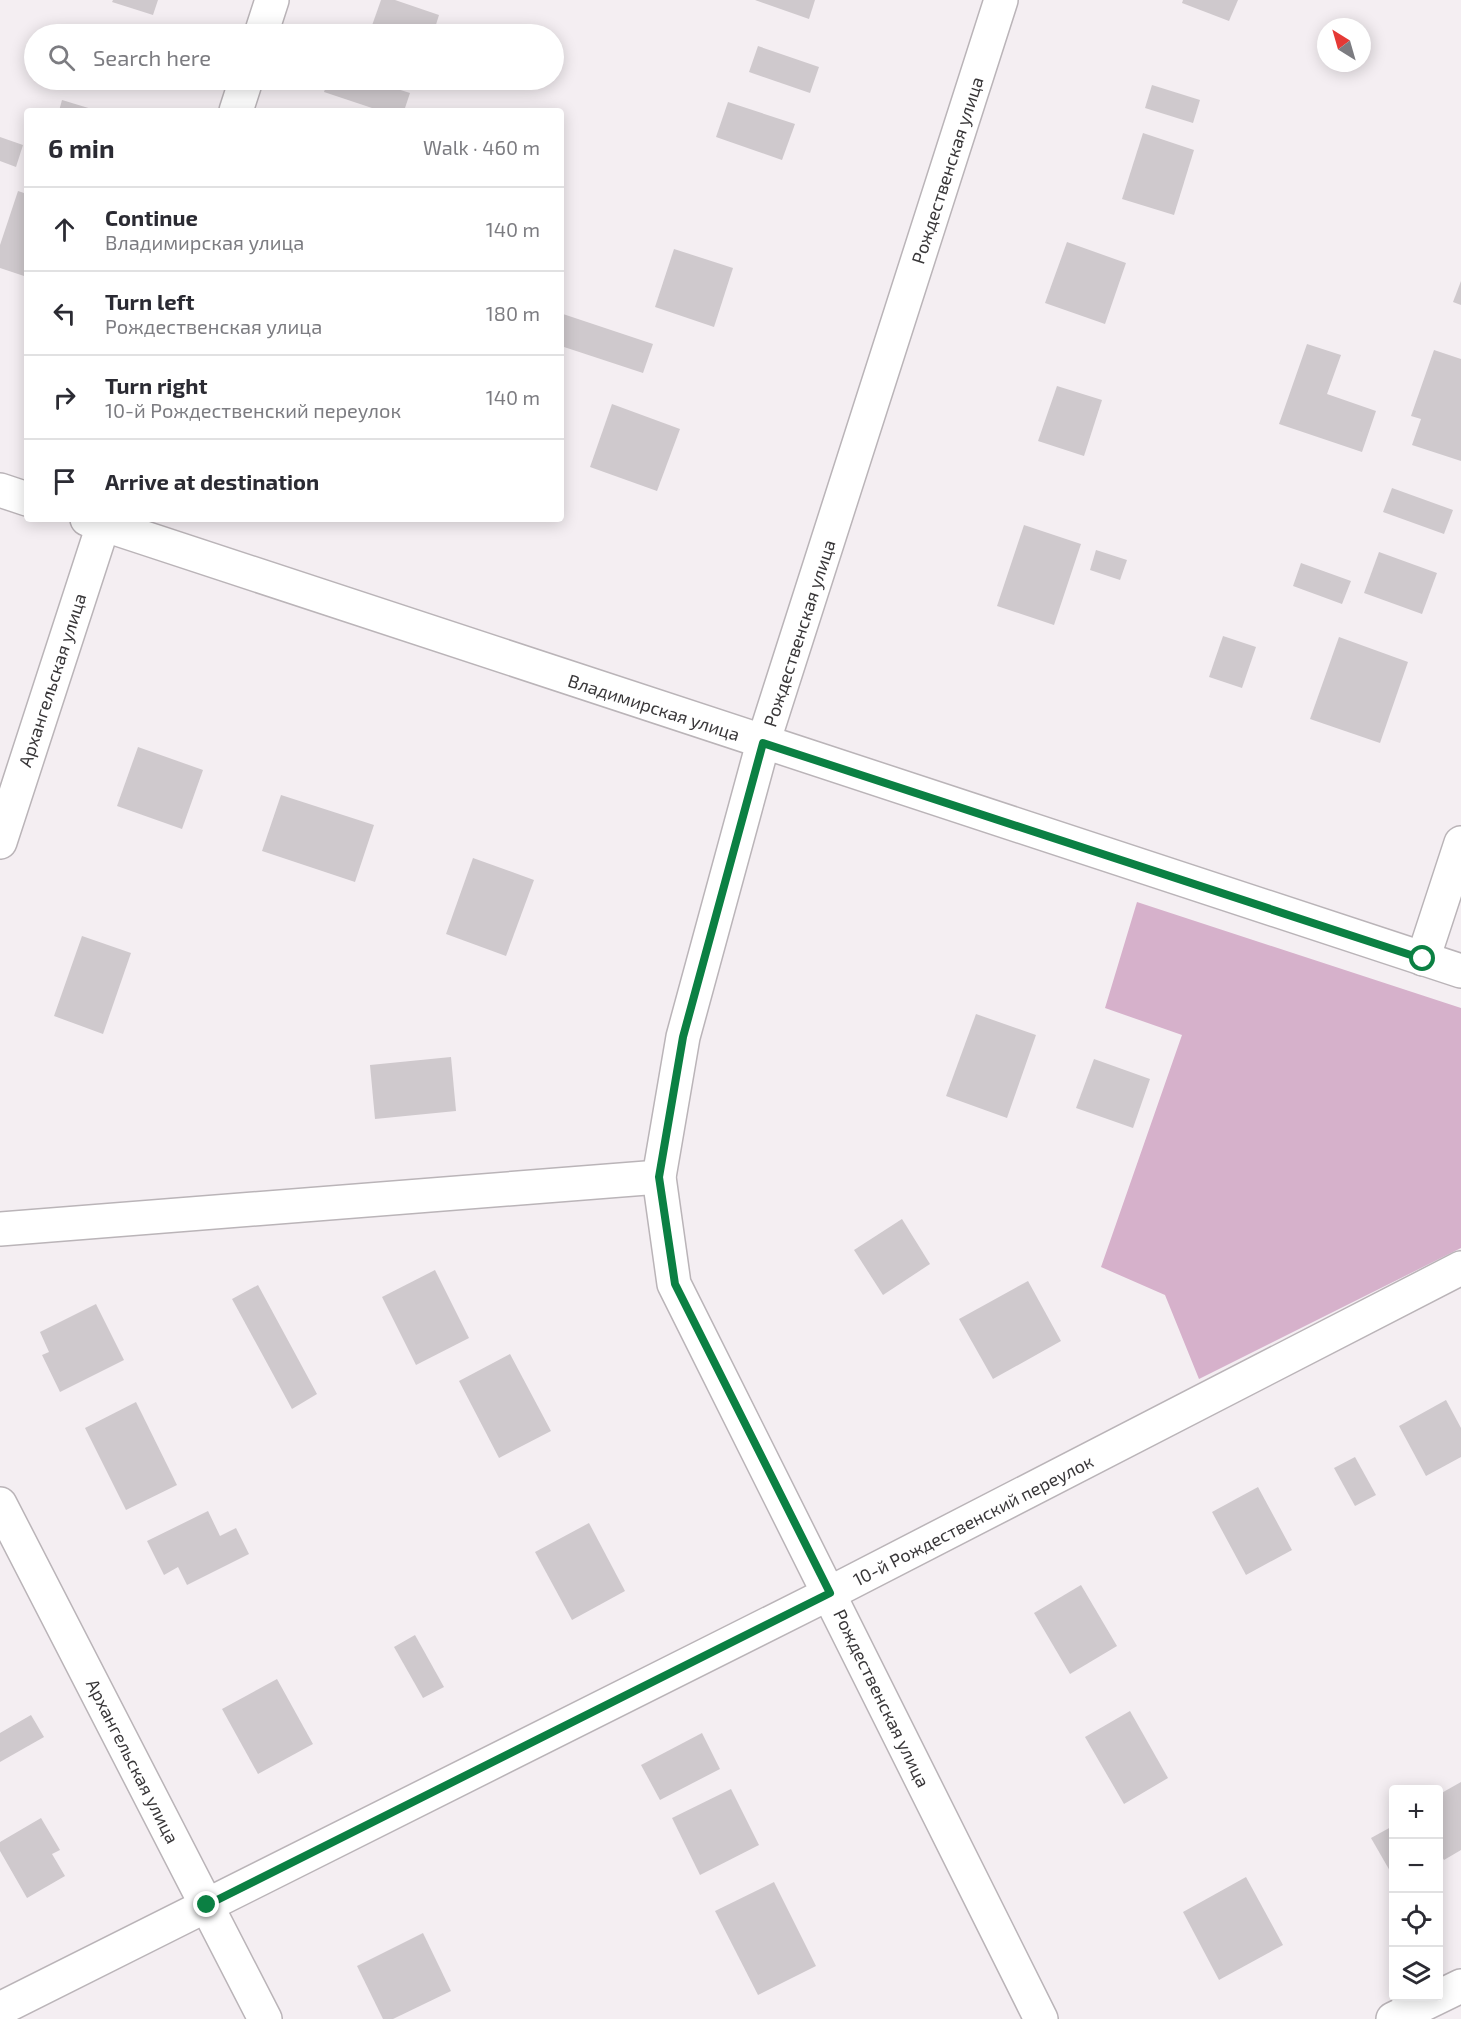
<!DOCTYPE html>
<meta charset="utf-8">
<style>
:root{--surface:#fff;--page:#f7f7f7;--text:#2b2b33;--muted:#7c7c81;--line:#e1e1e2}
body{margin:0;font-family:"Exo 2",sans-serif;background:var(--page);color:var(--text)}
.controls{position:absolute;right:18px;bottom:18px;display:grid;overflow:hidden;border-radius:6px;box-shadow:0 3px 15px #0003}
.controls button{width:54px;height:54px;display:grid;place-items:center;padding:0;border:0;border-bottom:2px solid var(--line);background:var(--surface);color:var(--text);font:30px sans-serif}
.compass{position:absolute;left:1317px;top:18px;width:54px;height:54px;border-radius:50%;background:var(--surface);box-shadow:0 3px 15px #0003;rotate:323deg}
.stop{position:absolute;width:18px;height:18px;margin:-14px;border:4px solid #0b8043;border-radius:50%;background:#fff}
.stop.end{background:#0b8043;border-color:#fff;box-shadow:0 2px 6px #0008}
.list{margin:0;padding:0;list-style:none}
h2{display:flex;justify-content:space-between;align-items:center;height:78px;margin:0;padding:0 24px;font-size:26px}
h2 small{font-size:20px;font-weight:400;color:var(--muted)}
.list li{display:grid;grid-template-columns:39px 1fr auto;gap:18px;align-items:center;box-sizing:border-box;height:84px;padding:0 24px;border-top:2px solid var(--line)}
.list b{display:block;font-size:22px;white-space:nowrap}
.list p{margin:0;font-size:20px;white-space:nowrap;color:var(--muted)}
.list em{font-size:20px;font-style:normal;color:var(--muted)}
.icon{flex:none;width:33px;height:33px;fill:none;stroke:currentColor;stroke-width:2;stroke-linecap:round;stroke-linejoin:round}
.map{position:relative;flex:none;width:1461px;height:2019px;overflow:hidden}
.search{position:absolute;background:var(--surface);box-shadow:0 3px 15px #0003;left:24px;top:24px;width:540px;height:66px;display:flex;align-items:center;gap:15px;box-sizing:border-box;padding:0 21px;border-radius:33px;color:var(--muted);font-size:22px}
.panel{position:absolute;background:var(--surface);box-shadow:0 3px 15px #0003;left:24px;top:108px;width:540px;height:414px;border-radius:6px}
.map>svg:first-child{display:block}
.green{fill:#d6b1cb}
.building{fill:#cfc9cd}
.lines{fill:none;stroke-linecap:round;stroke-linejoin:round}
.minor-casing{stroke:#bab4b8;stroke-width:36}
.tertiary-casing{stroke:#bab4b8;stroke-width:36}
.minor{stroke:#fff;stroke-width:33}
.tertiary{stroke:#fff;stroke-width:33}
.route{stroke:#0b8043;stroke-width:8}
.labels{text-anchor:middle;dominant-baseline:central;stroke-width:4.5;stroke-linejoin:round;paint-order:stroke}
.street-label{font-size:18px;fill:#393739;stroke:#fff}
</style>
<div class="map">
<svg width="1461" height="2019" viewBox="0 0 1461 2019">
<rect width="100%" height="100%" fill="#f4eef2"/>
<!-- green -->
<polygon class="green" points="1137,902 1461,1008 1461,1248 1199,1379 1165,1295 1101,1267 1182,1035 1105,1008"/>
<!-- building -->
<g class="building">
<polygon points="113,0 158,0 153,15 112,2"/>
<polygon points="381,0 395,0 439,15 433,34 369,34"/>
<polygon points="755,0 815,0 809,19"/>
<polygon points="1183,0 1238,0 1229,21 1182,3"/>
<polygon points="758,46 819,67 810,93 749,72"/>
<polygon points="328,80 369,80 410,93 404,111 381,111 324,92"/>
<polygon points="1152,85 1200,100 1193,123 1145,108"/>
<polygon points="62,100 95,110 95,111 59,111"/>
<polygon points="728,102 795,124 782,160 716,137"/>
<polygon points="1143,133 1194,150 1174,215 1122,199"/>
<polygon points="0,137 23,145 16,167 0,161"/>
<polygon points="18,191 27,194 27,277 0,268 0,245"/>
<polygon points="1067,242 1126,263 1105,324 1045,303"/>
<polygon points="674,249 733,268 714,327 655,307"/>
<polygon points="1461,281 1461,305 1453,302"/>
<polygon points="563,314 653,344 643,373 561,346"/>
<polygon points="1307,344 1341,355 1327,394 1376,411 1362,452 1279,424"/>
<polygon points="1434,350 1461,359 1461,461 1412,445 1421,419 1411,416"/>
<polygon points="1057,386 1102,400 1084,456 1038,441"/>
<polygon points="612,404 680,429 657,491 590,467"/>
<polygon points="1392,488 1453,510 1444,534 1383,512"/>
<polygon points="1024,525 1081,544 1054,625 997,606"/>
<polygon points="1096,550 1127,560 1120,580 1090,570"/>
<polygon points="1379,552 1437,573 1422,614 1364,593"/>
<polygon points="1301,563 1351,581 1342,604 1293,586"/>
<polygon points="1223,636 1256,647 1242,688 1209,677"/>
<polygon points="1339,637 1408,662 1380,743 1310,719"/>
<polygon points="138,747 203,770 182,829 117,806"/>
<polygon points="281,795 374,825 355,882 262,851"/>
<polygon points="473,858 534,880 506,956 446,934"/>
<polygon points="82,936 131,953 103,1034 54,1016"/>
<polygon points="976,1014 1036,1035 1007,1118 946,1096"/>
<polygon points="451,1057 456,1111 375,1119 370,1065"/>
<polygon points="1094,1059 1150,1079 1133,1128 1076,1108"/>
<polygon points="902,1219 930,1264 883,1295 854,1250"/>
<polygon points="435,1270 469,1338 416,1365 382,1297"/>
<polygon points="1028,1281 1061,1341 993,1379 959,1319"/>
<polygon points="258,1285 317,1394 292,1409 232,1299"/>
<polygon points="96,1304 124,1360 60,1392 42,1355 49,1352 40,1332"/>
<polygon points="510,1354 551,1431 499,1458 459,1381"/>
<polygon points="1446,1400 1461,1428 1461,1457 1426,1476 1399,1426"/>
<polygon points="136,1402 177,1485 126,1510 85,1428"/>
<polygon points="1355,1457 1376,1495 1355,1506 1334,1468"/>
<polygon points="1258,1487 1292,1550 1246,1575 1212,1512"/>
<polygon points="208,1511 220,1536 236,1528 249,1554 187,1585 178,1567 164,1575 147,1541"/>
<polygon points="589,1523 625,1591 572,1620 535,1552"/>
<polygon points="1081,1585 1117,1646 1070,1674 1034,1613"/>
<polygon points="415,1635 444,1687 423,1698 394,1647"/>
<polygon points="277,1679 313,1744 258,1774 222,1709"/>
<polygon points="1130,1711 1168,1778 1124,1804 1085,1737"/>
<polygon points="31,1715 44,1737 0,1762 0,1733"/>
<polygon points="702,1733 720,1769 660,1800 641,1765"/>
<polygon points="1461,1782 1461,1850 1444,1860 1438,1850 1438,1795"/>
<polygon points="731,1789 759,1845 700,1875 672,1818"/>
<polygon points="41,1818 60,1850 52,1854 65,1876 27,1898 0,1851 0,1842"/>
<polygon points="1391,1827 1394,1832 1394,1878 1371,1838"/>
<polygon points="1246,1877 1283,1945 1219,1980 1183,1912"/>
<polygon points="774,1882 816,1966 758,1995 715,1911"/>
<polygon points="423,1933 451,1991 393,2019 383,2019 357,1966"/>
</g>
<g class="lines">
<defs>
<g id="minor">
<polyline points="261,34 272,0"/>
<polyline points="236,111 246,80"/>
<polyline points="0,490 27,499"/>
<polyline points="87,519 1461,971"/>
<polyline points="0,842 105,519"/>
<polyline points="1423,959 1461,843"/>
<polyline points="0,1229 659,1177"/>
<polyline points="0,1504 265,2019"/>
<polyline points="0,2009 830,1593 1461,1268"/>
<polyline points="1393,2019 1461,1986"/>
</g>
<polyline id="tertiary" points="1001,0 763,743 683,1037 659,1177 674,1284 1041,2019"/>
</defs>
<!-- minor casing -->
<use href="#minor" class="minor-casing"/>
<!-- tertiary casing -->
<use href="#tertiary" class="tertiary-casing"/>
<!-- minor -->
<use href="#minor" class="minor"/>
<!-- tertiary -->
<use href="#tertiary" class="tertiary"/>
</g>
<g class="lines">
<!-- route -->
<polyline class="route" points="207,1905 830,1593 675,1284 659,1177 683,1037 763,743 1423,959"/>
</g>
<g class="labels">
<!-- street labels -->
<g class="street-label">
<text transform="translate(947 170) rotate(-72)">Рождественская улица</text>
<text transform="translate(799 633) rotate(-72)">Рождественская улица</text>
<text transform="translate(52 680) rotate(-72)">Архангельская улица</text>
<text transform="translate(654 707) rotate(18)">Владимирская улица</text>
<text transform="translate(973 1520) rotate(-27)">10-й Рождественский переулок</text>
<text transform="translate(882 1698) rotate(64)">Рождественская улица</text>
<text transform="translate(133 1761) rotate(63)">Архангельская улица</text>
</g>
</g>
</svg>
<div class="controls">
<button>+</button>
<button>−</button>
<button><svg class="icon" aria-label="locate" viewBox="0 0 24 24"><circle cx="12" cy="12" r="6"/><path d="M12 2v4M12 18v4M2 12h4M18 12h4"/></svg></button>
<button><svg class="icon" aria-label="layers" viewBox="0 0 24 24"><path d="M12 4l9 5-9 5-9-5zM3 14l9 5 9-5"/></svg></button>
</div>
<svg class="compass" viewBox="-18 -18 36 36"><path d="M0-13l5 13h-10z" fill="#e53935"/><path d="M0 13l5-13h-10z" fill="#7c7c81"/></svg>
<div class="stop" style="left:1423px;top:959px"></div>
<div class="stop end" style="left:207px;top:1905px"></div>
<div class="search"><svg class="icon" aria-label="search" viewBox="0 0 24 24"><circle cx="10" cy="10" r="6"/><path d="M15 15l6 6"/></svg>Search here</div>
<section class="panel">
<h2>6 min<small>Walk · 460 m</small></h2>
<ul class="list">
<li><svg class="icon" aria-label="ahead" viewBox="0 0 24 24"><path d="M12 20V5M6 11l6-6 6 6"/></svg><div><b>Continue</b><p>Владимирская улица</p></div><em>140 m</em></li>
<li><svg class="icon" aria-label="left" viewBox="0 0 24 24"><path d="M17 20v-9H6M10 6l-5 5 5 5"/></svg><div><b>Turn left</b><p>Рождественская улица</p></div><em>180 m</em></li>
<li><svg class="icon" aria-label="right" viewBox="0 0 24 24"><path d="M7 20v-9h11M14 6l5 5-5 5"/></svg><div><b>Turn right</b><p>10-й Рождественский переулок</p></div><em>140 m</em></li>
<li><svg class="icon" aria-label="arrive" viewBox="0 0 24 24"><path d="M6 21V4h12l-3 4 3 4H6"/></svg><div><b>Arrive at destination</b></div></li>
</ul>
</section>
</div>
